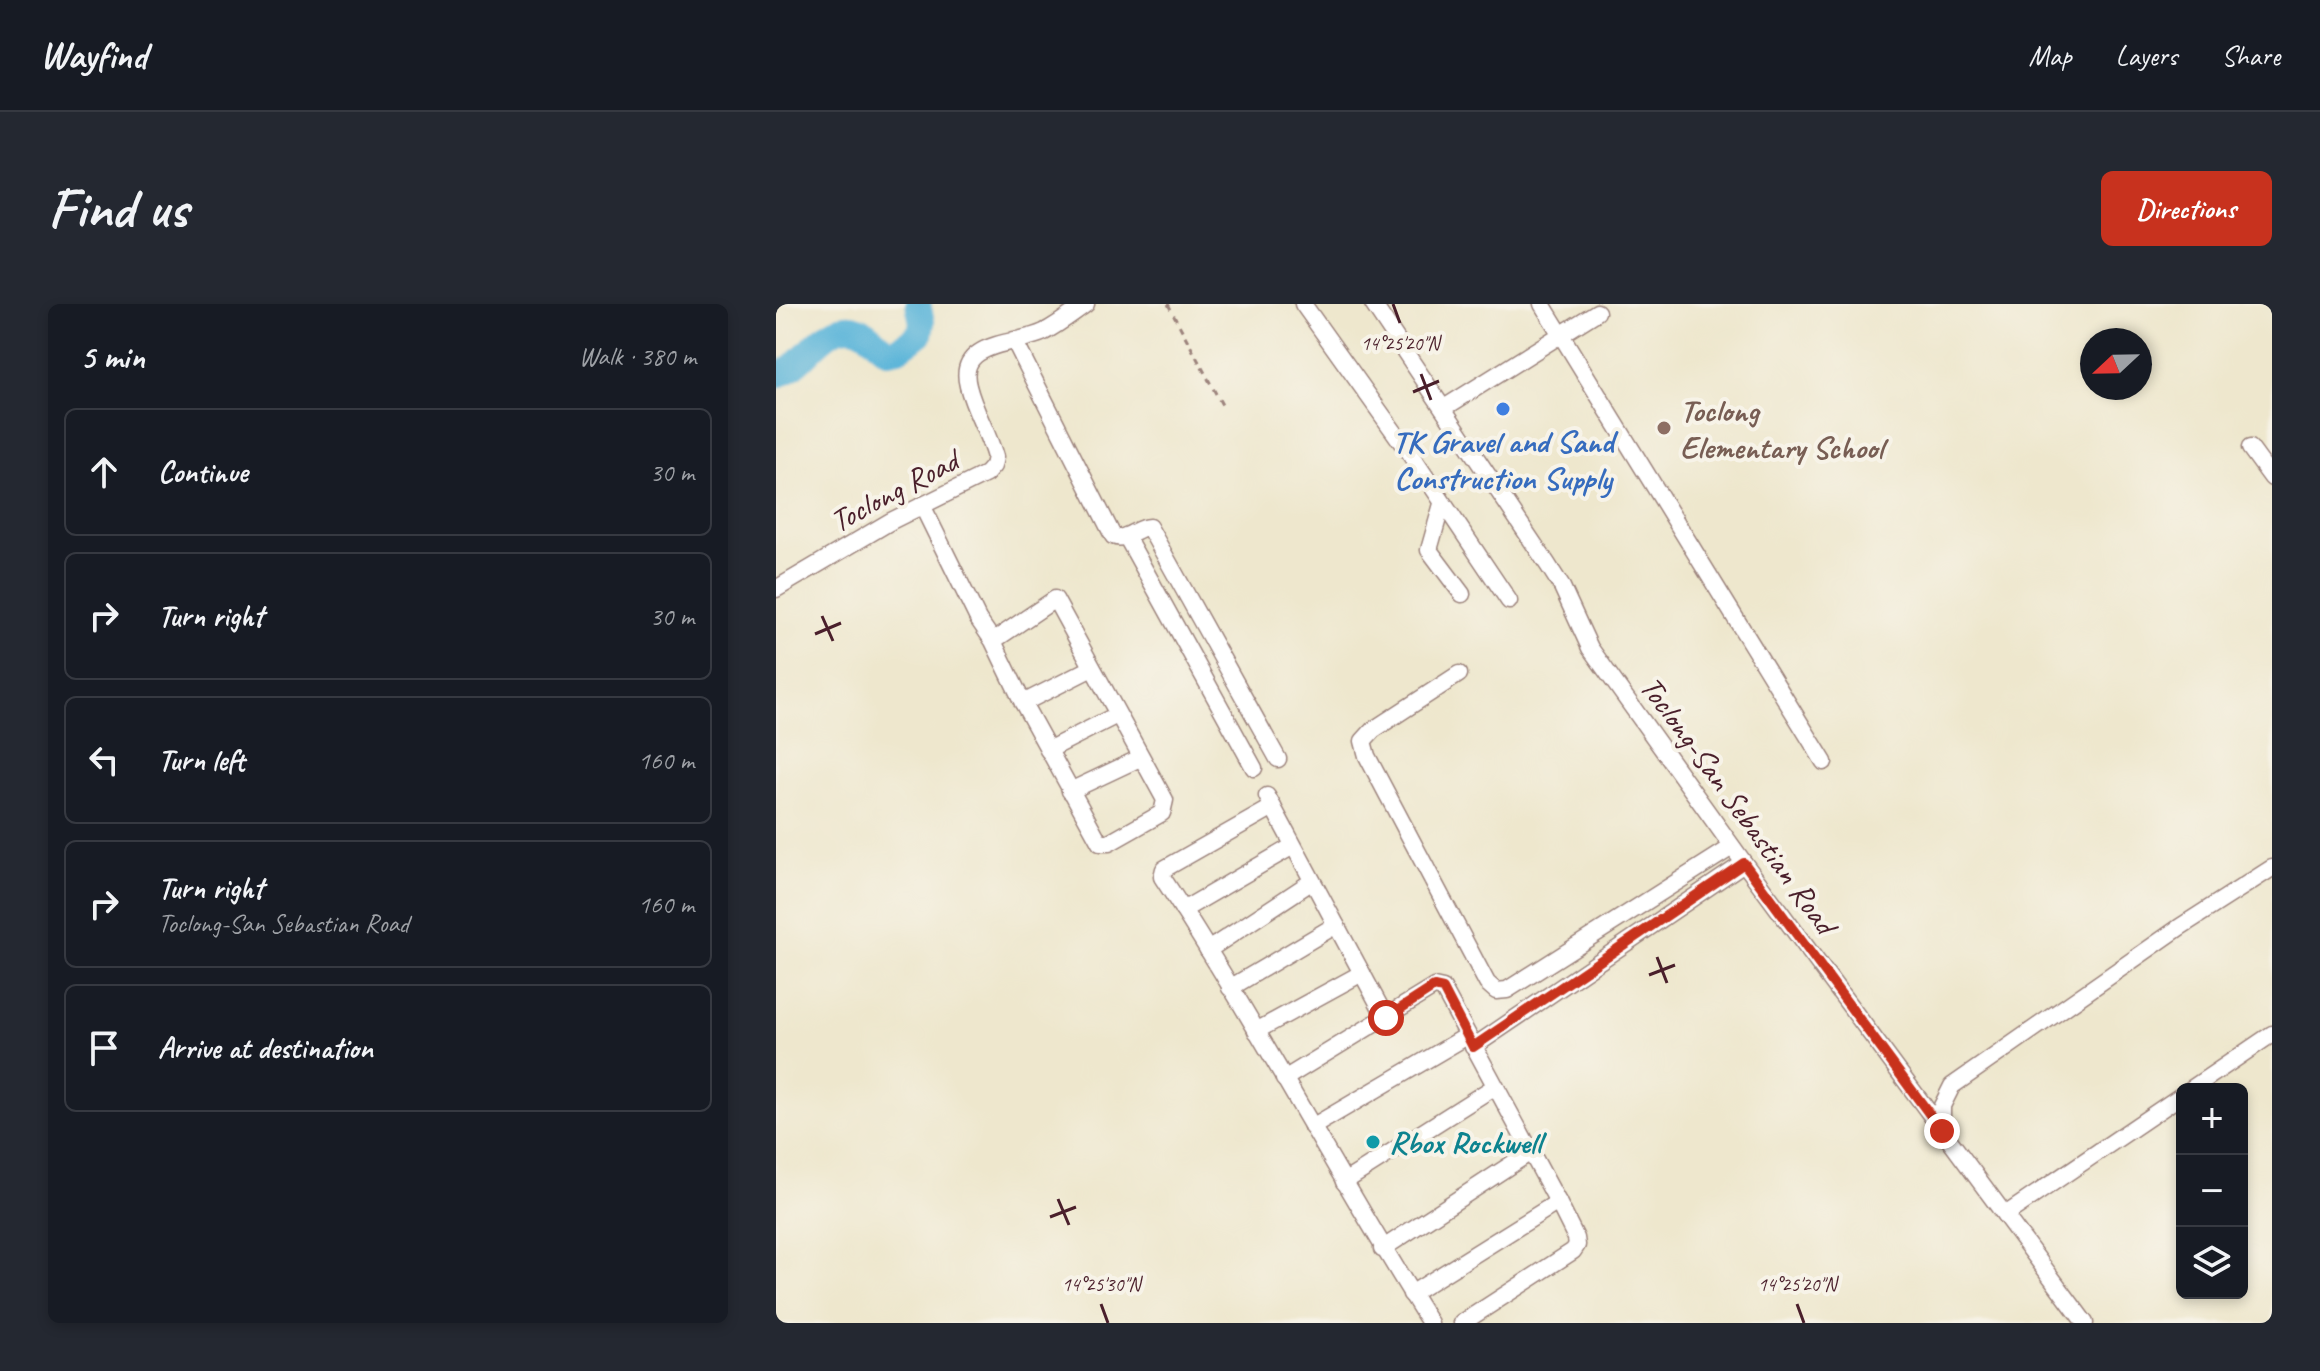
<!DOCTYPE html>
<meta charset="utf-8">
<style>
:root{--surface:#171b24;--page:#242831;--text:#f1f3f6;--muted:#9ea1a6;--line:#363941;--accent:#c8321e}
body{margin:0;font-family:Caveat,sans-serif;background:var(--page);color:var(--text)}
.controls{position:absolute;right:24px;bottom:24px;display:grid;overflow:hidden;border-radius:12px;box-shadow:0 4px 12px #0003}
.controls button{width:72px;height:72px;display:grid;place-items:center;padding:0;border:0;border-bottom:2px solid var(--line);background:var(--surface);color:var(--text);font:40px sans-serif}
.compass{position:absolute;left:1304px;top:24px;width:72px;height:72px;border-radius:50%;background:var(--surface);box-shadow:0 4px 12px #0003;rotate:248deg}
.stop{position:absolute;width:24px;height:24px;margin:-18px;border:6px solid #c8321e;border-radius:50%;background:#fff}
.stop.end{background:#c8321e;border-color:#fff;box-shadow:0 2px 8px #0008}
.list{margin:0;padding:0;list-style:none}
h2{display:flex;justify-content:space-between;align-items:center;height:104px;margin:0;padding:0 32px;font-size:34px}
h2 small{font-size:26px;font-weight:400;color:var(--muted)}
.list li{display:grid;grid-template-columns:52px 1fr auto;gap:24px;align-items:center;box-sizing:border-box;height:128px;margin:0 16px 16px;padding:0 16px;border:2px solid var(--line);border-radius:12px}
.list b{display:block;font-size:30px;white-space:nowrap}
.list p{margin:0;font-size:26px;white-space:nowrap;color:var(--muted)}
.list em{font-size:26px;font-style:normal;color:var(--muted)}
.icon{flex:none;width:44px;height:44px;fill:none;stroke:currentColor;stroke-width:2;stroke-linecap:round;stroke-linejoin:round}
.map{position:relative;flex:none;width:1496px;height:1019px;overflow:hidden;border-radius:12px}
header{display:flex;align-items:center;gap:48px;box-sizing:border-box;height:112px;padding:0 40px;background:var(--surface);border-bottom:2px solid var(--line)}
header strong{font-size:38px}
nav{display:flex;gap:44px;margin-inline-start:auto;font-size:28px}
.intro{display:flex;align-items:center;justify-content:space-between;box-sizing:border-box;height:192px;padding:0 48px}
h1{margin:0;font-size:56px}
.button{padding:20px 36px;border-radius:12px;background:var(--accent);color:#fff;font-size:28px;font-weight:700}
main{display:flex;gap:48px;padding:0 48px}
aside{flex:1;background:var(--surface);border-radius:12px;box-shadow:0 4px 12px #0003}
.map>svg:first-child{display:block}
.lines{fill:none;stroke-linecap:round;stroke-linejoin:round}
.river{stroke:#5bb5d9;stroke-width:26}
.minor-casing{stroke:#9c837c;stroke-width:19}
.path{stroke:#9c837c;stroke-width:3;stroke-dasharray:6 6;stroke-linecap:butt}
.minor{stroke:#fff;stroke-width:16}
.route{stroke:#c8321e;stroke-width:10}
.ticks{fill:none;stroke:#4a1f2b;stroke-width:3}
.shop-dot{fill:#3f7fe0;stroke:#f7f3e8;stroke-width:3}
.education-dot{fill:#8d6e63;stroke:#f7f3e8;stroke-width:3}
.culture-dot{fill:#0f9aa8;stroke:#f7f3e8;stroke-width:3}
.labels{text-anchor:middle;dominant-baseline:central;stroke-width:8;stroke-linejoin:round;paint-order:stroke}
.education-label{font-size:32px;font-weight:bold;fill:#785e54;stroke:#f7f3e8;text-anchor:start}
.shop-label{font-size:32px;font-weight:bold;fill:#366cbe;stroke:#f7f3e8}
.street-label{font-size:32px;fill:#4a1f2b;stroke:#f7f3e8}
.culture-label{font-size:32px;font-weight:bold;fill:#0d838f;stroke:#f7f3e8;text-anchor:start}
.ticks-label{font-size:20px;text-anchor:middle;fill:#4a1f2b;stroke:#f7f3e8;stroke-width:8;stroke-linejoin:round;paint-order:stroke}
</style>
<header>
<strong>Wayfind</strong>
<nav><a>Map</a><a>Layers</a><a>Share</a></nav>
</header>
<div class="intro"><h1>Find us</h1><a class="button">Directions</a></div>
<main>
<aside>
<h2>5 min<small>Walk · 380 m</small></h2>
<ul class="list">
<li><svg class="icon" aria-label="ahead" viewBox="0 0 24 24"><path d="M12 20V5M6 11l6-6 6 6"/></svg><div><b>Continue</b></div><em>30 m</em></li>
<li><svg class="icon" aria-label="right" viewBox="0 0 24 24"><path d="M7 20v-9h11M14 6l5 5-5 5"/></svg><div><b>Turn right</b></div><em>30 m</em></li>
<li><svg class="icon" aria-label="left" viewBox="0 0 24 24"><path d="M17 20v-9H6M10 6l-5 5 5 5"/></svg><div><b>Turn left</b></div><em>160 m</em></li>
<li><svg class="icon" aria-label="right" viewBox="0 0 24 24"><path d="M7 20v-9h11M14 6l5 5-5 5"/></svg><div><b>Turn right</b><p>Toclong-San Sebastian Road</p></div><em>160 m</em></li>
<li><svg class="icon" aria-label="arrive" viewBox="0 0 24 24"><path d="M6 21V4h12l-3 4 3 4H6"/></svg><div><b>Arrive at destination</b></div></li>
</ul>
</aside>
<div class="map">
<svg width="1496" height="1019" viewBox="0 0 1496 1019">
<rect width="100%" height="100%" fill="#f7f3e8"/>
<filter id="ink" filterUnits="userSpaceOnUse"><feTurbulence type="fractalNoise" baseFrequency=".0125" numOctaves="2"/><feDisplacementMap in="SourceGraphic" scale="16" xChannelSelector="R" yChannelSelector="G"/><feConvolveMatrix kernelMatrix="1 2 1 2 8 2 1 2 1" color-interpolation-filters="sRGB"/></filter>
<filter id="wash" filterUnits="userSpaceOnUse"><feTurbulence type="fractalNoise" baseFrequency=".006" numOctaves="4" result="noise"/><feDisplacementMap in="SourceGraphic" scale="32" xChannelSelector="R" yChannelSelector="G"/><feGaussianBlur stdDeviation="1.8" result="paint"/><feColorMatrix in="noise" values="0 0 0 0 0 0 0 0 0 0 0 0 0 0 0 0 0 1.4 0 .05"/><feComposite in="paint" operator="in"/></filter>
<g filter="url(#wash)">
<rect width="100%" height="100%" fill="#eee7cd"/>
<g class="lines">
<!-- river -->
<path class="river" d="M0,72C5,69 11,66 16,63C35,49 56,14 83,25C96,30 101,41 112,47L122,45L144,30L146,18L142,0"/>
</g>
</g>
<g filter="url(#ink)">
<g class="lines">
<defs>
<g id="minor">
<polyline points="527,0 641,160 733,297"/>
<polyline points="597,0 772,261 786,283 814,344 968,559 1309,1019"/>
<polyline points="766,0 1048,458"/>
<path d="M238,36L337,232C350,238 360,223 373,223L502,455"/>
<polyline points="668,104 821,8"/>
<polyline points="1474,144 1496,174"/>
<polyline points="666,200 653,246 686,290"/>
<polyline points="146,201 202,315 217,337 247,399 324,539 333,539 386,509 389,496 279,295 217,337"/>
<polyline points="350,232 478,464"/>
<path d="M0,285L115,217L210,170L217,162L219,153C212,128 198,107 192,82C180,36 242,41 268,28C283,20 297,9 310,0"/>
<polyline points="683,370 597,426 587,437 591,452 711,679 720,687 731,686 956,543"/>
<polyline points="247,399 316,364"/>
<polyline points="272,446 341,411"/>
<polyline points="294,487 364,454"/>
<polyline points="491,492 610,714"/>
<path d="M497,503L388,565L386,573C481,718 561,872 654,1019"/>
<polyline points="407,606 517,542"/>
<polyline points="432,646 535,578"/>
<polyline points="454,684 560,621"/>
<polyline points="480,727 586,669"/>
<polyline points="697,743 968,559"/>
<polyline points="508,775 658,683 667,685 782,898 800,934 801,941 797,947 686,1019"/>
<polyline points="1415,785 1496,730"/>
<polyline points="536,823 691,732"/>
<polyline points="1166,827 1166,802 1176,782 1404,623 1496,564"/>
<polyline points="568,878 718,783"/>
<polyline points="1229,911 1406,791"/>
<polyline points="606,945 753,849"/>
<polyline points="635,990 782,898"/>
</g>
</defs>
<!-- minor casing -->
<use href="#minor" class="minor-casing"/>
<!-- path -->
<polyline class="path" points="392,0 446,101"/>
<!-- minor -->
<use href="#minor" class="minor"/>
</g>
</g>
<g class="lines" filter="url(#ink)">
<!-- route -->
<polyline class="route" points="610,714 658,683 667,685 697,743 968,559 1166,827"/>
</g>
<!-- ticks -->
<path class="ticks" d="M617,0L624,19M645,70L655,96M637,88L663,77M46,312L57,337M39,330L65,319M881,653L891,679M873,671L899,661M282,895L293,921M274,913L300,903M325,1000L332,1019M1021,1000L1028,1019"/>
<!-- markers -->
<circle class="shop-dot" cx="727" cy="105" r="8"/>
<circle class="education-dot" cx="888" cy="124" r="8"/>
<circle class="culture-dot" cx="597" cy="838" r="8"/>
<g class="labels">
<!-- education labels -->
<g class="education-label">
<text x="904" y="106">Toclong<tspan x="904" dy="37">Elementary School</tspan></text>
</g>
<!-- shop labels -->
<g class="shop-label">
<text x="727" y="137">TK Gravel and Sand<tspan x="727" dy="37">Construction Supply</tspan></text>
</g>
<!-- street labels -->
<g class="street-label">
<text transform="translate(118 187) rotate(-28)">Toclong Road</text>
<text transform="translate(962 501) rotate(54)">Toclong-San Sebastian Road</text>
</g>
<!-- culture labels -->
<g class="culture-label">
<text x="613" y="838">Rbox Rockwell</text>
</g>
</g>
<g class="ticks-label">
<text x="624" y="46">14°25'20"N</text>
<text x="325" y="987">14°25'30"N</text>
<text x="1021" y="987">14°25'20"N</text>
</g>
</svg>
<div class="controls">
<button>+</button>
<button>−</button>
<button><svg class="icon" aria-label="layers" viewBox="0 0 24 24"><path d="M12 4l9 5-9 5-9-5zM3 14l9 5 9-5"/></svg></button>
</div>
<svg class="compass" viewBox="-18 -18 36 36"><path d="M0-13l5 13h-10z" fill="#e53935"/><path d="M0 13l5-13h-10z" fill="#9ea1a6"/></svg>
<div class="stop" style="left:610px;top:714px"></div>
<div class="stop end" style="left:1166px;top:827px"></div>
</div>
</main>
